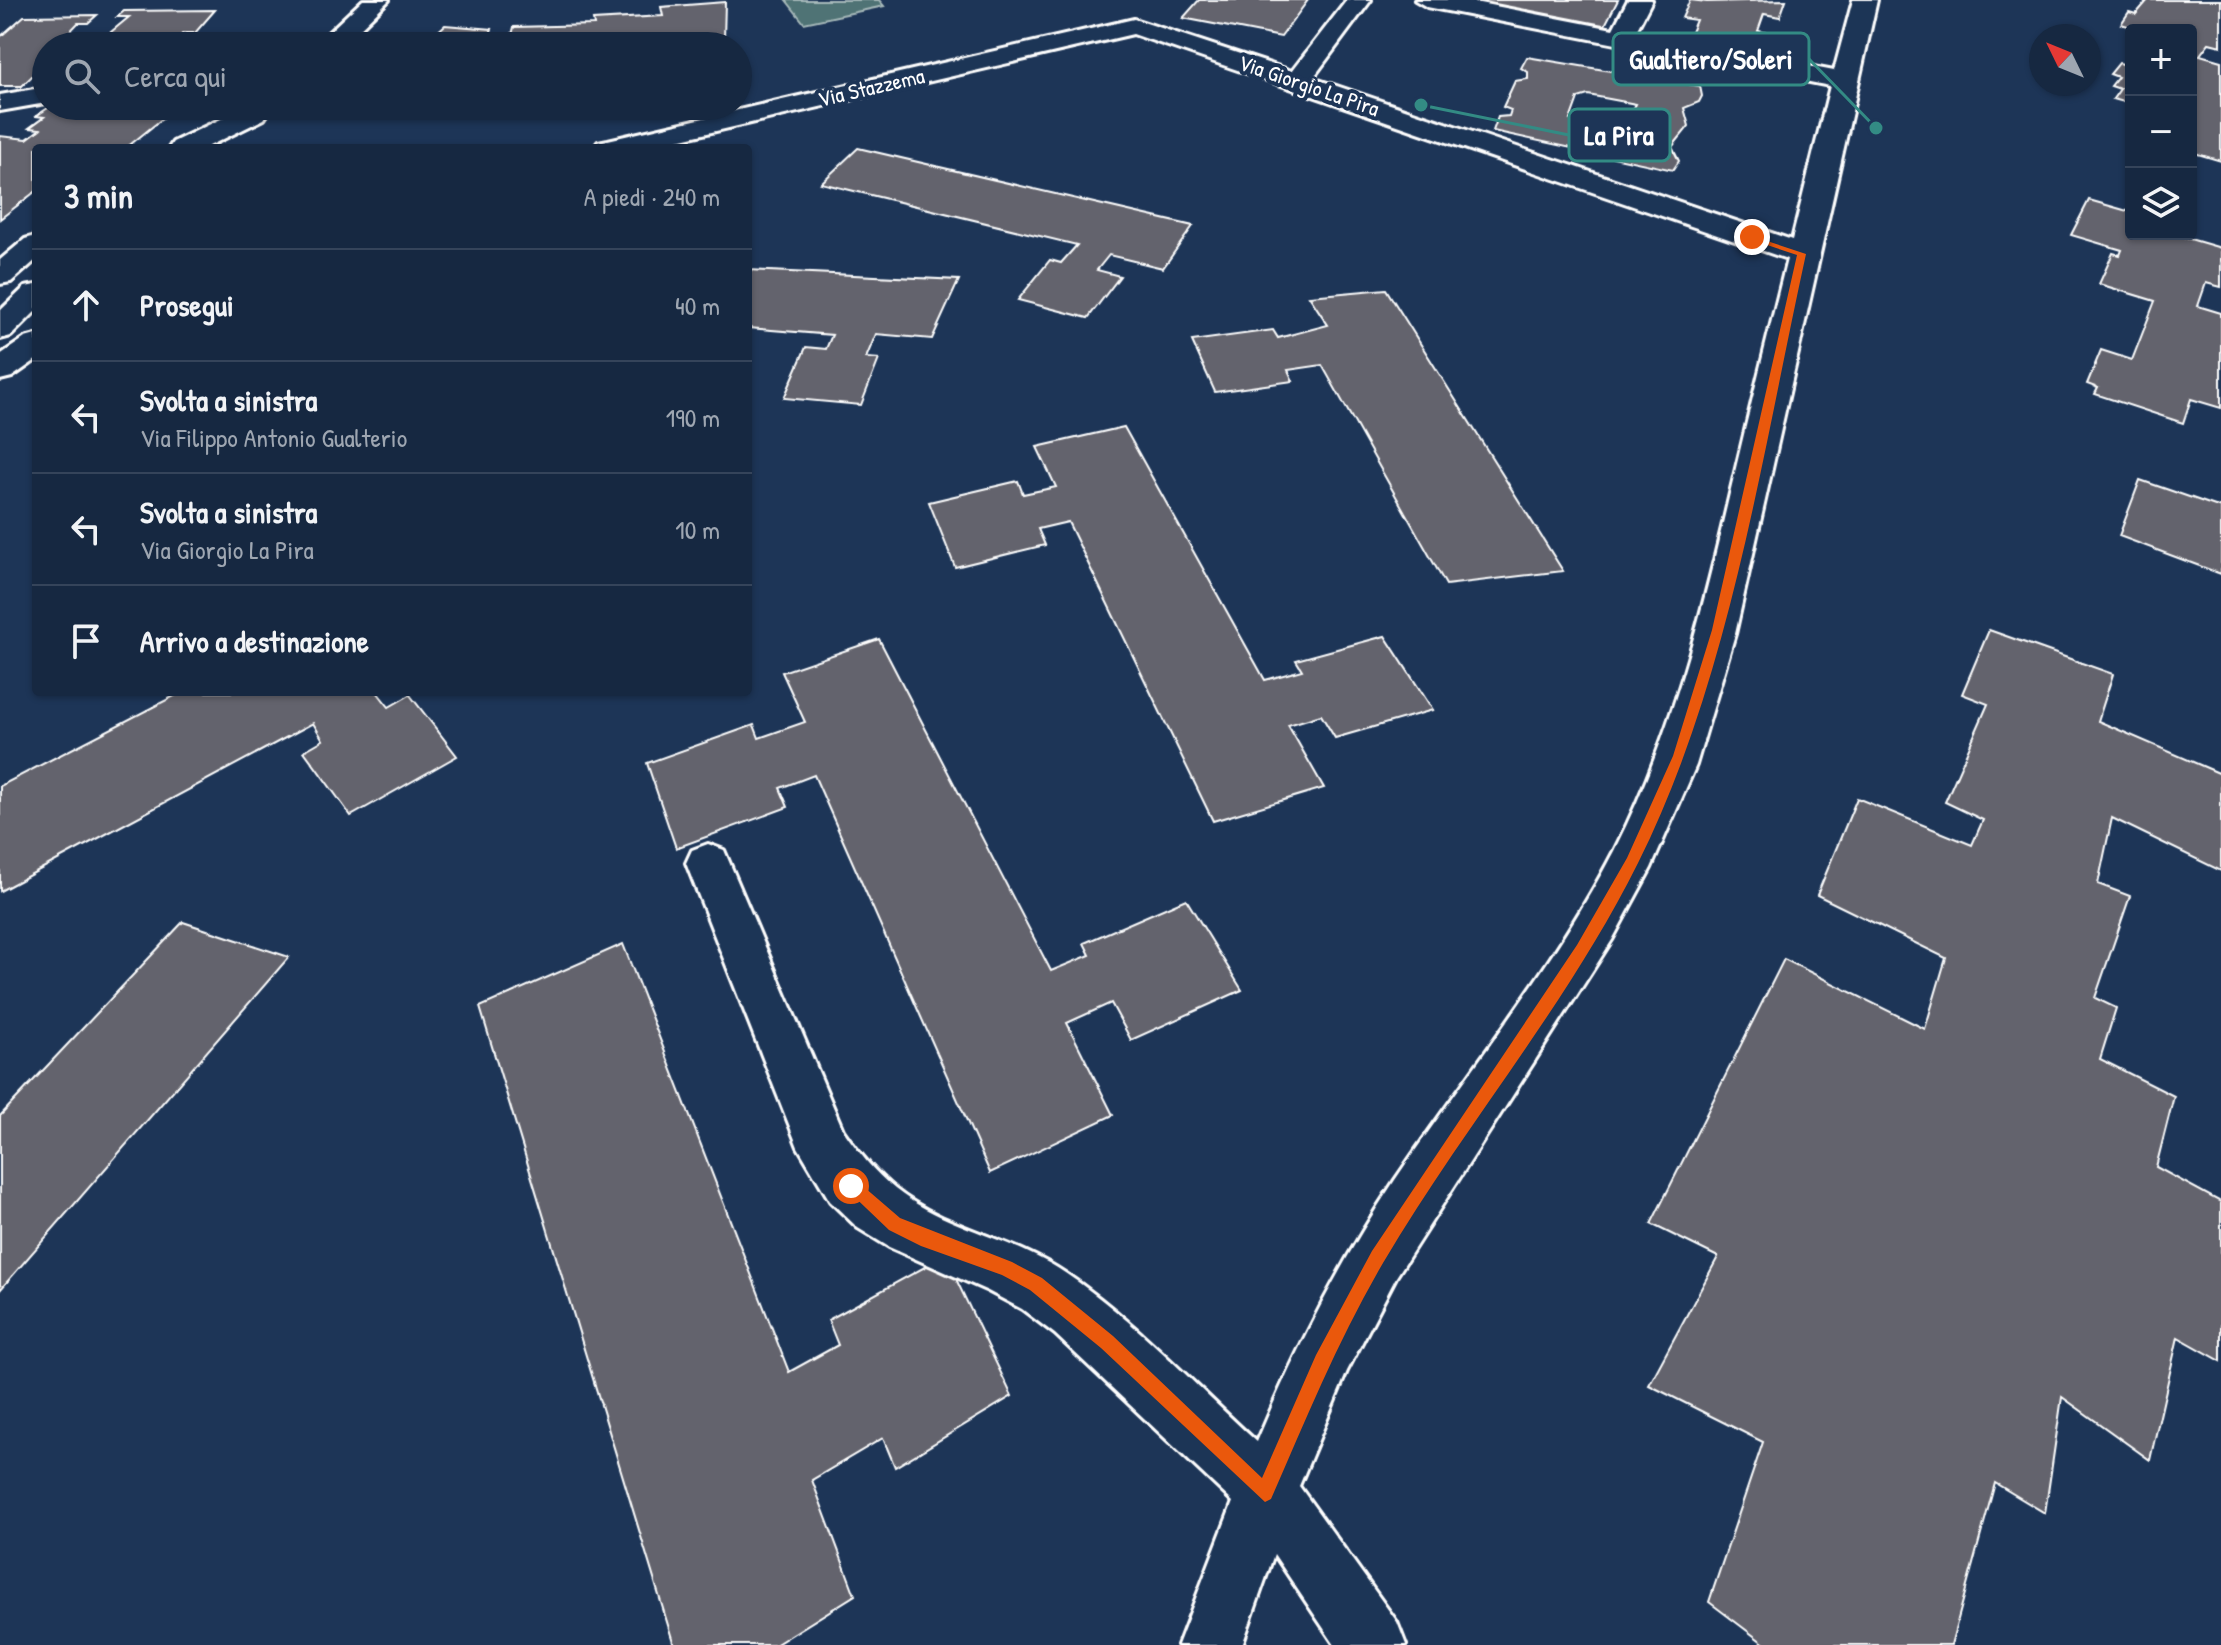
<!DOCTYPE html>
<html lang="it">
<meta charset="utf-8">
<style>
:root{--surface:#162841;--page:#1f3048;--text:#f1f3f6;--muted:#9ea6b1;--line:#35445a}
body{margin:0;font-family:"Patrick Hand",sans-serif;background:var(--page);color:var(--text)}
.controls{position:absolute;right:24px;top:24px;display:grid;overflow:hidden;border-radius:8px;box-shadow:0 2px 6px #0004}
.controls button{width:72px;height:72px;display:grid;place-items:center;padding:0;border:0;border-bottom:2px solid var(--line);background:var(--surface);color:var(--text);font:40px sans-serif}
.compass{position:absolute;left:2029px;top:24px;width:72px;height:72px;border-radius:50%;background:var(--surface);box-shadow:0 2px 6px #0004;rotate:313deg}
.stop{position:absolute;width:24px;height:24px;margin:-18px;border:6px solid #ea580c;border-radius:50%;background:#fff}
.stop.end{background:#ea580c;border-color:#fff;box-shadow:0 2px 8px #0008}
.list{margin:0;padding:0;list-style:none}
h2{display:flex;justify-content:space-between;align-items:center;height:104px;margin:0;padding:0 32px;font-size:34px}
h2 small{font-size:26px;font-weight:400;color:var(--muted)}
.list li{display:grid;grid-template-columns:52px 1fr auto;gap:24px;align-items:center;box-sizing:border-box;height:112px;padding:0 32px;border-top:2px solid var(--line)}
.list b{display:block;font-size:30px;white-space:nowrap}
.list p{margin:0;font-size:26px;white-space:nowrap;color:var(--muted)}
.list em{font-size:26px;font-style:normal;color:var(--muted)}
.icon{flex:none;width:44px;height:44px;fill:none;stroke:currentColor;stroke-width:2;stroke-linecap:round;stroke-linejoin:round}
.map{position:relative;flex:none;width:2221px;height:1645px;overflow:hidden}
.search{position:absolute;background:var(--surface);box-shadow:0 2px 6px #0004;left:32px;top:32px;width:720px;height:88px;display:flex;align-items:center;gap:20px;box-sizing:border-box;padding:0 28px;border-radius:44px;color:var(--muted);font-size:30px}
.panel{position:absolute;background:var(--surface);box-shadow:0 2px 6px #0004;left:32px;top:144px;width:720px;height:552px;border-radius:8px}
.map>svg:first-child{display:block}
.green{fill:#4f7374;stroke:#a7b9ba;stroke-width:2}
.building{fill:#64646d;stroke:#fff;stroke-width:2;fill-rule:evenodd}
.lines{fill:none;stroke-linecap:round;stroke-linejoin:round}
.minor-casing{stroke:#fff;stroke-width:6}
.minor{fill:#1d3557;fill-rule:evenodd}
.route{fill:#ea580c}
.labels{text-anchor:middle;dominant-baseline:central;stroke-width:8;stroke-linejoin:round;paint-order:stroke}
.far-street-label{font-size:22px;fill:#fff;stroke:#1d3557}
.leader{fill:none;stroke:#338b84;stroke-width:3}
.callout-dot{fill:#338b84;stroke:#1d3557;stroke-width:3}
.callout{fill:#1d3557;stroke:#338b84;stroke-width:3}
.callout-label{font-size:28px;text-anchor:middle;font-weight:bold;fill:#fff}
</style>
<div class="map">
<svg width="2221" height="1645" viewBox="0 0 2221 1645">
<rect width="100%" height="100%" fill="#1d3557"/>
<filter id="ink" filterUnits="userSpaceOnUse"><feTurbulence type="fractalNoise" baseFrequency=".0125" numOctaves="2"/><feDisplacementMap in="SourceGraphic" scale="16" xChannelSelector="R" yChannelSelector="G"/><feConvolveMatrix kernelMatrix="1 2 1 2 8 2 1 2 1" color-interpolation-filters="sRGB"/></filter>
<g filter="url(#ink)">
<!-- green -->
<polygon class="green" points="786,0 879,0 884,6 804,23"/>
<!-- building -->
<g class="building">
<polygon points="1199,0 1308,0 1281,37 1183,18"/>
<polygon points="1460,0 1618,0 1604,27"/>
<polygon points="1690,0 1707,2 1786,0 1780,17 1764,14 1758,31 1770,33 1762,56 1687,42 1696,20 1682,18"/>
<polygon points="2148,0 2221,0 2221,46 2209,43 2200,55 2221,61 2221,161 2191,152 2191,30 2133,30 2135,28 2121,24 2129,12 2136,14"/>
<polygon points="725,2 724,39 708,40 712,44 422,46 445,25 492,29 489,36 512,35 514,27 594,25 593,20 663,16 661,7"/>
<polygon points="215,10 195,33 183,33 172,46 94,46 129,17 117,17 124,11"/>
<polygon points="97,15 88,23 78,23 56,46 46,46 46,74 34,74 22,86 0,86 0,37 24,16"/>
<path d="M1527,57L1700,86L1702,96L1699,102L1684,108L1689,126L1672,147L1679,161L1673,170L1493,131L1498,117L1509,116L1511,110L1503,107L1515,81L1528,79V72L1521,68ZM1588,95L1636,104L1625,125L1627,132L1570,120L1578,98Z"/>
<polygon points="2119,63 2131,66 2131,104 2113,99 2120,89 2111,86 2118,77 2110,74"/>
<polygon points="51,106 178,106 126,148 36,148 36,191 0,219 0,136 27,139 40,129 29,128 44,117 36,116"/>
<polygon points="858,148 1193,226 1163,268 1109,255 1097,270 1120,276 1088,318 1018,300 1050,260 1061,263 1077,245 821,183"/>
<polygon points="2089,200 2131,212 2131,234 2173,234 2221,248 2221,287 2206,283 2198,306 2221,313 2221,408 2191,399 2183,423 2095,394 2098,388 2087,384 2101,350 2132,360 2155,301 2099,284 2113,253 2120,255 2122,250 2071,235"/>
<polygon points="748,270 959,280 932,339 876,334 866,358 879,359 861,405 784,398 806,347 826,349 832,335 748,328"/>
<polygon points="1386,289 1563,571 1446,585 1322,365 1288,370 1293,381 1215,392 1192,341 1273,330 1278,338 1328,325 1309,296"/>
<polygon points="1124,427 1265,680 1302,670 1296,660 1385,636 1433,710 1335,738 1321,715 1288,725 1324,788 1213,821 1068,522 1038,529 1045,545 955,567 929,502 1018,481 1023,494 1056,487 1037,447"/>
<polygon points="2140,480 2221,508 2221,574 2119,536"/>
<polygon points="1989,630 2113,674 2098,721 2221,774 2221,871 2112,818 2098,884 2130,896 2095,998 2116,1008 2100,1059 2174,1096 2156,1167 2221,1202 2221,1361 2178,1337 2150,1460 2062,1397 2045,1513 1995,1483 1951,1645 1766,1645 1709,1602 1763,1442 1649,1385 1718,1257 1651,1224 1784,959 1925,1029 1946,958 1817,895 1857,798 1972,845 1983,820 1945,802 1988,704 1962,694"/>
<polygon points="879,639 1051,971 1090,955 1084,943 1186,899 1242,990 1131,1040 1111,1003 1067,1023 1113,1115 990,1173 814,775 780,788 788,807 676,848 647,763 754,725 759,738 805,722 782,672"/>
<polygon points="182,692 377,692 389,707 410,695 457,756 351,816 304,751 323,740 313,723 0,891 0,786"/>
<polygon points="183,922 289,957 0,1290 0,1116"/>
<polygon points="623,944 789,1372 838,1345 828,1320 945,1256 1012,1396 895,1467 883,1438 812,1480 855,1595 775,1645 674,1645 480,1007"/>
</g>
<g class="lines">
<defs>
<g id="minor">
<polygon points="363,0 389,0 342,46 314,46"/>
<path d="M1347,0H1371L1313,78L1792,240L1830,86L1427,7L1415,0H1464L1613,29L1628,0H1652L1635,33L1834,71L1853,0H1877L1735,634L1696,765L1651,868L1612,940L1396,1277L1347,1371L1299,1486L1397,1622L1406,1645H1335L1274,1554L1242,1645H1178L1233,1502L1055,1334L1022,1309L988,1291L889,1247L858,1228L830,1201L798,1147L686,863L692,850L708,844L724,850L843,1130C858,1152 874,1172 895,1189C945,1229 1012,1237 1065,1273C1135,1320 1194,1385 1257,1442C1295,1351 1340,1263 1395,1180C1468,1072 1553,968 1614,851C1672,737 1702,614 1731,489C1749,412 1768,336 1787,259L1133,34L643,148H594L598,142L608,140L1134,19L1292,71Z"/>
<polygon points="46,87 46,103 0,111 0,95"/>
<polygon points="246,107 264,107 268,113 264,119 205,148 169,148 173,142"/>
<polygon points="36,236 36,260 11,282 0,284 0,260 25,239"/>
<polygon points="36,285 36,311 11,336 0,339 0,311 25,287"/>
<polygon points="36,335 36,360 12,377 0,380 0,355 25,338"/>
</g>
</defs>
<!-- minor casing -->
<use href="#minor" class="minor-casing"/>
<!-- minor -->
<use href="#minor" class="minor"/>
</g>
</g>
<!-- route -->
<path class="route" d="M1749,235L1806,254C1762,454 1730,679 1638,863C1568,1004 1463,1127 1383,1263C1339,1338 1306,1419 1271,1499L1265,1502L1101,1348L1030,1290L1002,1275L921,1246L889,1230L843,1186L851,1179L857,1181L900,1218L1012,1262L1042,1278L1113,1336L1262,1478L1316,1355L1372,1251L1577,945L1627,858L1673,756L1712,630L1797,255L1749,239Z"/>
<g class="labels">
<!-- far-street labels -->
<g class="far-street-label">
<text transform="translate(1309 85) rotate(19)">Via Giorgio La Pira</text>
<text transform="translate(871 87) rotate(-13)">Via Stazzema</text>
</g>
</g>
<!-- callouts -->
<path class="leader" d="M1876 128L1809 59M1421 105L1569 135"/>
<g class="callout-dot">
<circle cx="1876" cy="128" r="8"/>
<circle cx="1421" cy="105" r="8"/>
</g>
<g class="callout">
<rect x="1613" y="33" width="196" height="52" rx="8"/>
<rect x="1569" y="109" width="101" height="52" rx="8"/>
</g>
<g class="callout-label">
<text x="1711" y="69">Gualtiero/Soleri</text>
<text x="1619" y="145">La Pira</text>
</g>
</svg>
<div class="controls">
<button>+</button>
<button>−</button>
<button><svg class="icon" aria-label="layers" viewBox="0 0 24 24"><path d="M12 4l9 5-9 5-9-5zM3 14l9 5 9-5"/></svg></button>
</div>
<svg class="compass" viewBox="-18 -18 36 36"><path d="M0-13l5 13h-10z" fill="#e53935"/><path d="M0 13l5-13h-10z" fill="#9ea6b1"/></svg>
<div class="stop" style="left:851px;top:1186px"></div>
<div class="stop end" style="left:1752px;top:237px"></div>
<div class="search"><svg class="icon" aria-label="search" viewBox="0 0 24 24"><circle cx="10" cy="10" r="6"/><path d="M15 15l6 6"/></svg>Cerca qui</div>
<section class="panel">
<h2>3 min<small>A piedi · 240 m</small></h2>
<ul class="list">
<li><svg class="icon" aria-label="ahead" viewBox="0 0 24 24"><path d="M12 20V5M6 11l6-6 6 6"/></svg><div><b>Prosegui</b></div><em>40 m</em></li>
<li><svg class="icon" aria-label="left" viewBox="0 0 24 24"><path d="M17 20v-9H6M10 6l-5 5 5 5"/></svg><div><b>Svolta a sinistra</b><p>Via Filippo Antonio Gualterio</p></div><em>190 m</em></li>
<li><svg class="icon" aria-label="left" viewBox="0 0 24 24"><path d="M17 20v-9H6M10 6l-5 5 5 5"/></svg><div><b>Svolta a sinistra</b><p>Via Giorgio La Pira</p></div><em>10 m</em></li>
<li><svg class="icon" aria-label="arrive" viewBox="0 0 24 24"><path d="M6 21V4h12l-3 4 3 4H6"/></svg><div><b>Arrivo a destinazione</b></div></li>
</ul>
</section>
</div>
